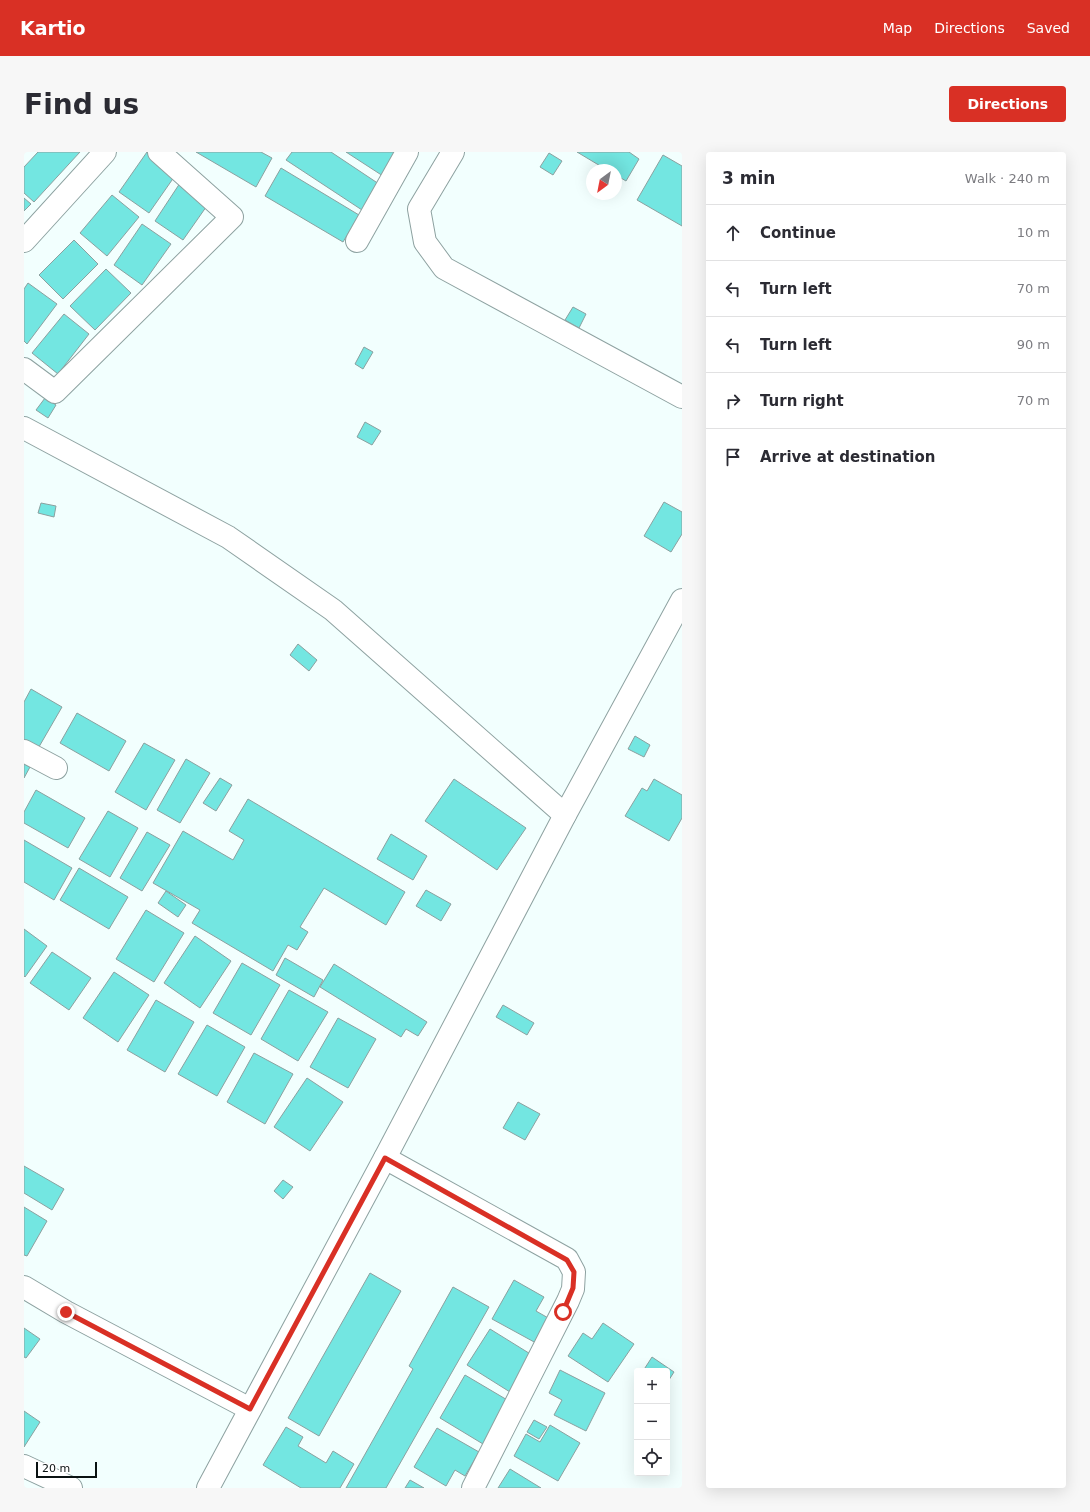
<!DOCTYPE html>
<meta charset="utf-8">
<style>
:root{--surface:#fff;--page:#f7f7f7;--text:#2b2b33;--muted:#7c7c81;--line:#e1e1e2;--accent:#d93025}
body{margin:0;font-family:"DejaVu Sans",sans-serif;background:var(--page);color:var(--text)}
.controls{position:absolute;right:12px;bottom:12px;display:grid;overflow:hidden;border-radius:4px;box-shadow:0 4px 16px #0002}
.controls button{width:36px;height:36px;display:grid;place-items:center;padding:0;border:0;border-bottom:1px solid var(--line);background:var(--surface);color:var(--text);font:20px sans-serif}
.compass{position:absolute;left:562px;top:12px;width:36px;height:36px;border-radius:50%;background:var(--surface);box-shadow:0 4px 16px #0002;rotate:212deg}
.scale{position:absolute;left:12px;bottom:10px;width:61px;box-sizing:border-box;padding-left:4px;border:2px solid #0a1212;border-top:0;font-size:11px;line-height:14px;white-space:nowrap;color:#0a1212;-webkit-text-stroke:3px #fff;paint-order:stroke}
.stop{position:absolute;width:12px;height:12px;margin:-9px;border:3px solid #d93025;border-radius:50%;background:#fff}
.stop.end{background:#d93025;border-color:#fff;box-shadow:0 1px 4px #0008}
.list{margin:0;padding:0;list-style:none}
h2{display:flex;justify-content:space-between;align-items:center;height:52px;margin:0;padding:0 16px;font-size:17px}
h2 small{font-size:13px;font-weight:400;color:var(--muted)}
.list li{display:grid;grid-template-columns:26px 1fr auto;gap:12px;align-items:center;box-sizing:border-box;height:56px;padding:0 16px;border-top:1px solid var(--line)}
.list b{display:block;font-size:15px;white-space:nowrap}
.list em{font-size:13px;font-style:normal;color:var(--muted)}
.icon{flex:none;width:22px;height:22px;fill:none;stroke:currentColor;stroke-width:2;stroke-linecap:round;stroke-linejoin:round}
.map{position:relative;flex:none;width:658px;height:1336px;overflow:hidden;border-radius:4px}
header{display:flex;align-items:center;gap:24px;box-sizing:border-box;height:56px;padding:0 20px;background:var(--accent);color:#fff}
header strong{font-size:19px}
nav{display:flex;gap:22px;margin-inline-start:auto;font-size:14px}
.intro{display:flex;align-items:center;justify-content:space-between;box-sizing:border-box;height:96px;padding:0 24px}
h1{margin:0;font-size:28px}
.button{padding:10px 18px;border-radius:4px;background:var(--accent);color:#fff;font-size:14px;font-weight:700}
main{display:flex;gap:24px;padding:0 24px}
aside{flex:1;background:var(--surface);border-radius:4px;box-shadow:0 4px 16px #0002}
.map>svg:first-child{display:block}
.building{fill:#73e6e1;stroke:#8ba09f}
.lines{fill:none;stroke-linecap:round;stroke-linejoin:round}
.minor-casing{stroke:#8ea2a1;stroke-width:24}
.minor{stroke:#fff;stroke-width:22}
.route{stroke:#d93025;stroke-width:5}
</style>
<header>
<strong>Kartio</strong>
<nav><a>Map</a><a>Directions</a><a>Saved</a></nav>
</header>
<div class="intro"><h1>Find us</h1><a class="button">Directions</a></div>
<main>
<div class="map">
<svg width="658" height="1336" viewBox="0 0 658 1336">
<rect width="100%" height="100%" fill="#f2fffe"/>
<!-- building -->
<g class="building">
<polygon points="14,0 56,0 10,50 0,41 0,15"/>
<polygon points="123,0 129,0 155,18 125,61 95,40"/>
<polygon points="172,0 237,0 248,6 232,35"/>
<polygon points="268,0 307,0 355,32 338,58 262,8"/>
<polygon points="322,0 374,0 359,24"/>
<polygon points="553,0 605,0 615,7 602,29 592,23 592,18 583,18"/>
<polygon points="525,1 538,9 529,23 516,15"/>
<polygon points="639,3 658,14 658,74 613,48"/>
<polygon points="257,16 335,63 319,90 241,44"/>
<polygon points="158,28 187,48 159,88 131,69"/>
<polygon points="88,43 115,65 83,104 56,81"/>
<polygon points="0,46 7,52 0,59"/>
<polygon points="118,72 147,92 118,133 90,113"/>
<polygon points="50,88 74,112 39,147 15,123"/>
<polygon points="82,117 107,141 71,178 46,154"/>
<polygon points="4,131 33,152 3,192 0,189 0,137"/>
<polygon points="549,155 562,162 555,176 541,168"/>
<polygon points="40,162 65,182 34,222 8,201"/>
<polygon points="340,195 349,200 339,217 331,212"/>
<polygon points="21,246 32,253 24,266 12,258"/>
<polygon points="341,270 357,279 348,293 333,285"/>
<polygon points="640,350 658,360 658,382 647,400 620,384"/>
<polygon points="17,351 32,354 30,365 14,361"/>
<polygon points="274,492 293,508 285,519 266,503"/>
<polygon points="7,537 38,555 12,600 0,593 0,550"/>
<polygon points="53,561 102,589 85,619 36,591"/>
<polygon points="611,584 626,593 620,605 604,597"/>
<polygon points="120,591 151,608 122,658 91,640"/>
<polygon points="162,607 186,621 156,671 133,658"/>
<polygon points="0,612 6,615 0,626"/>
<polygon points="196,626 208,633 192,659 179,651"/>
<polygon points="430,627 502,676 473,718 401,669"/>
<polygon points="630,627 658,643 658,666 645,689 601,664 618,636 623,639"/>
<polygon points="12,638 61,666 44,696 0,671 0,660"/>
<polygon points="224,647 381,740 362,773 300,736 276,775 284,780 273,798 264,793 249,819 168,771 176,758 129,731 159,679 209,708 220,688 205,679"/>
<polygon points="84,659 114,676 86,725 55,707"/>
<polygon points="123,680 146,693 118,739 96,726"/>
<polygon points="367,682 403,704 389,728 353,707"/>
<polygon points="0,688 48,716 30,748 0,730"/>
<polygon points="55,716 104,745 85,777 36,748"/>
<polygon points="402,738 427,752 417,769 392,754"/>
<polygon points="142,739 162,753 154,765 134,751"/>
<polygon points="122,758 160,781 130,830 92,807"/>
<polygon points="0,777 23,794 1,825 0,824"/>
<polygon points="171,784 207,809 176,856 140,831"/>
<polygon points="28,800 67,826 45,858 6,831"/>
<polygon points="261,806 299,828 290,845 252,823"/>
<polygon points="218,811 256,833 227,883 189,861"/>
<polygon points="310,812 403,870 394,884 382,877 377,885 296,835"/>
<polygon points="90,820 125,843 94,890 59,866"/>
<polygon points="265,838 304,860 274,909 237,887"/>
<polygon points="132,848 170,870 141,920 103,898"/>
<polygon points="479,853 510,871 503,883 472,865"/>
<polygon points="314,866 352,887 324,936 286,915"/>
<polygon points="183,873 221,895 193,944 154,922"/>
<polygon points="230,901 269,922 241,972 203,950"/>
<polygon points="283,926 319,950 286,999 250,975"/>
<polygon points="494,950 516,962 501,988 479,976"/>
<polygon points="0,1014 40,1037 28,1058 0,1041"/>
<polygon points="259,1028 269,1035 259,1047 250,1039"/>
<polygon points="0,1055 23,1069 3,1104 0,1103"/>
<polygon points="346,1121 377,1139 295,1284 264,1266"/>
<polygon points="490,1128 520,1145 512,1159 526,1167 512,1191 468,1167"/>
<polygon points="429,1135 465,1155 362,1336 322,1336 389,1217 385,1214"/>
<polygon points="579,1171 610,1192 584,1230 544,1204 559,1181 568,1187"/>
<polygon points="0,1176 16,1187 2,1206 0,1205"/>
<polygon points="466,1177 508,1203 486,1240 443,1213"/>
<polygon points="628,1205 650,1220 643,1231 643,1219 619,1219"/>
<polygon points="536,1218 581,1241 562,1279 530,1263 538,1248 525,1241"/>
<polygon points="441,1223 485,1249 459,1292 416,1266"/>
<polygon points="0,1259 16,1270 0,1295"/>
<polygon points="510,1268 523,1275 515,1287 503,1280"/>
<polygon points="526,1273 556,1291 534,1329 490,1304 502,1282 516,1290"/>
<polygon points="262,1275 279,1285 274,1294 302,1311 309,1299 330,1312 316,1336 277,1336 239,1313"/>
<polygon points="413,1276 455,1300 441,1324 431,1318 422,1334 390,1315"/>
<polygon points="486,1317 517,1336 474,1336"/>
<polygon points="386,1328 400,1336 381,1336"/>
</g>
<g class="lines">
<defs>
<g id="minor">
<polyline points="429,0 395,57 401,90 420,116 658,245"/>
<polyline points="0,89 81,0"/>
<polyline points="333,89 383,0"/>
<polyline points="0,217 31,240 208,65 135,0"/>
<polyline points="0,276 204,385 309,458 541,663"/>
<polyline points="0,599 32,616"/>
<polyline points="361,1006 543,1107 550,1120 549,1137 544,1149 449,1336"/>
<polyline points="0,1135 42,1160 226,1257"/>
<polyline points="0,1314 47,1336"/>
<polyline points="184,1336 361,1006 541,663 658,448"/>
</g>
</defs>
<!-- minor casing -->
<use href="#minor" class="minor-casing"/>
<!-- minor -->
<use href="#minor" class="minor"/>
</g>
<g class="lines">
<!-- route -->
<polyline class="route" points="42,1160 226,1257 361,1006 543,1108 550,1120 549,1136 539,1160"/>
</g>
</svg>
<div class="controls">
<button>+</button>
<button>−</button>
<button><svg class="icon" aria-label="locate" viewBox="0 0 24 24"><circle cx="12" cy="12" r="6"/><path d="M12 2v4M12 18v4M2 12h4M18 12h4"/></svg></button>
</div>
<svg class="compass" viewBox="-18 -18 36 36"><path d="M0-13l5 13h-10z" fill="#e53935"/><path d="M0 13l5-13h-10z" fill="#7c7c81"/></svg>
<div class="scale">20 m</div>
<div class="stop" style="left:539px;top:1160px"></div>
<div class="stop end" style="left:42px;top:1160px"></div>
</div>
<aside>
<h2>3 min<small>Walk · 240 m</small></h2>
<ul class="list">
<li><svg class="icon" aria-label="ahead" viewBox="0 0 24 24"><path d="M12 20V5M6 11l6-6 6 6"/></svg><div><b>Continue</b></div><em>10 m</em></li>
<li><svg class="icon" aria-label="left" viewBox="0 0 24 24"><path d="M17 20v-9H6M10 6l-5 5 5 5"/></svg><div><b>Turn left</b></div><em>70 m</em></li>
<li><svg class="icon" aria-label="left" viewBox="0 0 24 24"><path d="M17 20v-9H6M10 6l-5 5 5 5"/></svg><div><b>Turn left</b></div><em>90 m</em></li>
<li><svg class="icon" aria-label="right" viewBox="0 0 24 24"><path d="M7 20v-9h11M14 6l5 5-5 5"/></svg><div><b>Turn right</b></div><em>70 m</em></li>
<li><svg class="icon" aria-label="arrive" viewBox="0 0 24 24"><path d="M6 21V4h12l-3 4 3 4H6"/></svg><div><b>Arrive at destination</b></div></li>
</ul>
</aside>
</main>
